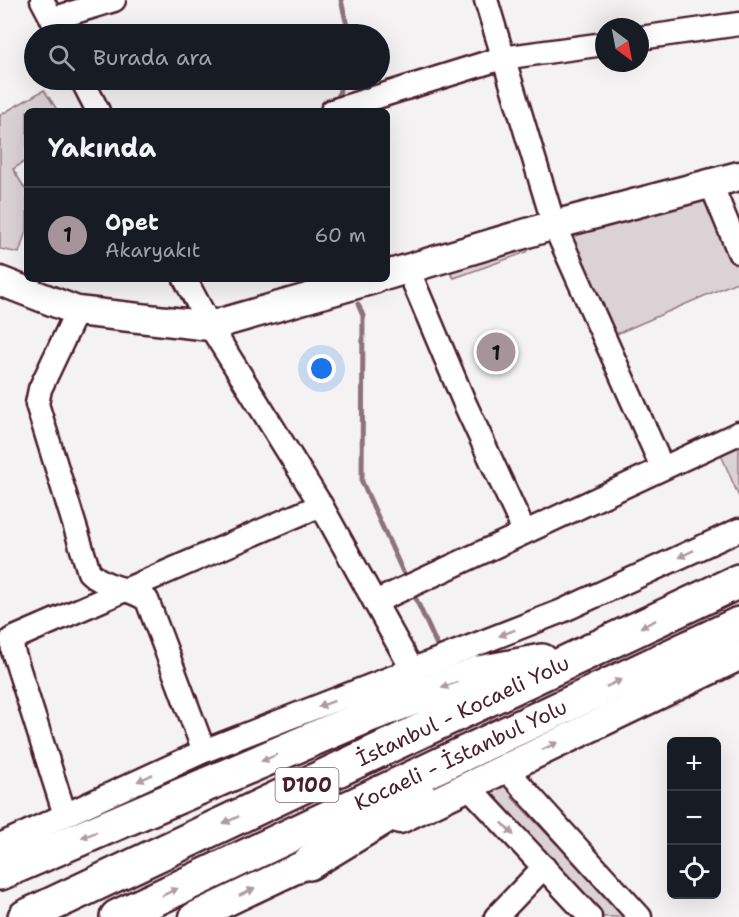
<!DOCTYPE html>
<html lang="tr">
<meta charset="utf-8">
<style>
:root{--surface:#171b24;--page:#242831;--text:#f1f3f6;--muted:#9ea1a6;--line:#363941;--accent:#a6949b}
body{margin:0;font-family:"Shantell Sans",sans-serif;background:var(--page);color:var(--text)}
.controls{position:absolute;right:18px;bottom:18px;display:grid;overflow:hidden;border-radius:9px;box-shadow:0 6px 24px #0002}
.controls button{width:54px;height:54px;display:grid;place-items:center;padding:0;border:0;border-bottom:2px solid var(--line);background:var(--surface);color:var(--text);font:30px sans-serif}
.compass{position:absolute;left:595px;top:18px;width:54px;height:54px;border-radius:50%;background:var(--surface);box-shadow:0 6px 24px #0002;rotate:148deg}
.you{position:absolute;left:322px;top:369px;width:21px;height:21px;margin:-15px;border:4px solid #fff;border-radius:50%;background:#1a73e8;box-shadow:0 0 0 9px #1a73e833}
.badge{display:grid;place-items:center;width:39px;height:39px;border-radius:50%;background:var(--accent);color:#111;font-size:20px;font-weight:700}
.pin{position:absolute;translate:-50% -50%;border:3px solid #fff;box-shadow:0 2px 6px #0006}
.list{margin:0;padding:0;list-style:none}
h2{display:flex;justify-content:space-between;align-items:center;height:78px;margin:0;padding:0 24px;font-size:26px}
h2 small{font-size:20px;font-weight:400;color:var(--muted)}
.list li{display:grid;grid-template-columns:39px 1fr auto;gap:18px;align-items:center;box-sizing:border-box;height:96px;padding:0 24px;border-top:2px solid var(--line)}
.list b{display:block;font-size:22px;white-space:nowrap}
.list p{margin:0;font-size:20px;white-space:nowrap;color:var(--muted)}
.list em{font-size:20px;font-style:normal;color:var(--muted)}
.icon{flex:none;width:33px;height:33px;fill:none;stroke:currentColor;stroke-width:2;stroke-linecap:round;stroke-linejoin:round}
.map{position:relative;flex:none;width:739px;height:917px;overflow:hidden}
.search{position:absolute;background:var(--surface);box-shadow:0 6px 24px #0002;left:24px;top:24px;width:366px;height:66px;display:flex;align-items:center;gap:15px;box-sizing:border-box;padding:0 21px;border-radius:33px;color:var(--muted);font-size:22px}
.panel{position:absolute;background:var(--surface);box-shadow:0 6px 24px #0002;left:24px;top:108px;width:366px;height:174px;border-radius:9px}
.map>svg:first-child{display:block}
.green{fill:#dbd2d5;stroke:#927880;stroke-width:1.5}
.lines{fill:none;stroke-linecap:round;stroke-linejoin:round}
.stream{stroke:#8d727a;stroke-width:5}
.minor-casing{stroke:#4a1f2b;stroke-width:27}
.major-casing{stroke:#4a1f2b;stroke-width:33}
.highway-casing{stroke:#4a1f2b;stroke-width:38}
.minor{stroke:#fff;stroke-width:22}
.major{stroke:#fff;stroke-width:28}
.highway{stroke:#fff;stroke-width:33}
.oneway{fill:#ae9aa0}
.labels{text-anchor:middle;dominant-baseline:central;stroke-width:6;stroke-linejoin:round;paint-order:stroke}
.shield{fill:#fff;stroke:#80626b;stroke-width:1.5}
.shield-label{font-size:20px;font-weight:bold;fill:#4a1f2b}
.street-label{font-size:21px;fill:#4a1f2b;stroke:#fff}
</style>
<div class="map">
<svg width="739" height="917" viewBox="0 0 739 917">
<rect width="100%" height="100%" fill="#f4f2f2"/>
<filter id="ink" filterUnits="userSpaceOnUse"><feTurbulence type="fractalNoise" baseFrequency=".0167" numOctaves="2"/><feDisplacementMap in="SourceGraphic" scale="12" xChannelSelector="R" yChannelSelector="G"/><feConvolveMatrix kernelMatrix="1 2 1 2 8 2 1 2 1" color-interpolation-filters="sRGB"/></filter>
<g filter="url(#ink)">
<!-- green -->
<g class="green">
<polygon points="44,90 58,111 27,111 27,160 13,169 27,192 27,228 19,253 0,249 0,115"/>
<polygon points="711,184 739,252 739,281 605,339 554,225"/>
<polygon points="531,244 527,252 454,278 447,270"/>
<polygon points="739,433 739,497 716,443"/>
<polygon points="505,768 640,917 590,917 468,786"/>
</g>
<g class="lines">
<!-- stream -->
<g class="stream">
<polyline points="341,0 349,34"/>
<polyline points="339,94 342,80"/>
<polyline points="358,304 363,316 362,482 403,572"/>
<polyline points="416,599 437,645"/>
<polyline points="514,797 557,842"/>
</g>
<defs>
<g id="minor">
<polyline points="42,0 60,34"/>
<polyline points="486,0 554,225 662,467"/>
<polyline points="52,19 114,0"/>
<polyline points="640,38 739,24"/>
<polyline points="82,80 98,111"/>
<polyline points="332,111 502,58 604,44"/>
<polyline points="711,184 739,252"/>
<polyline points="408,269 465,404 524,531"/>
<polyline points="185,279 210,326 321,505 413,671"/>
<path d="M77,311L40,389L37,404L89,572C106,589 129,587 147,600L204,751"/>
<polyline points="375,602 739,433"/>
<polyline points="505,768 640,917"/>
<polyline points="468,786 590,917"/>
<polyline points="65,815 13,651 12,639 321,505"/>
<polyline points="0,845 204,751 562,611 739,530"/>
<polyline points="496,917 544,867"/>
</g>
<g id="major">
<polyline points="387,275 554,225 739,176"/>
<polyline points="0,281 77,311 210,326 374,279"/>
<polyline points="400,819 739,656"/>
<polyline points="194,917 329,853"/>
</g>
<g id="highway">
<polyline points="309,863 419,796"/>
<polyline points="0,873 369,715 479,673 542,661"/>
<path id="s1" d="M25,917L739,581"/>
<path id="s2" d="M117,917L739,624"/>
</g>
</defs>
<!-- minor casing -->
<use href="#minor" class="minor-casing"/>
<!-- major casing -->
<use href="#major" class="major-casing"/>
<!-- highway casing -->
<use href="#highway" class="highway-casing"/>
<!-- minor -->
<use href="#minor" class="minor"/>
<!-- major -->
<use href="#major" class="major"/>
<!-- highway -->
<use href="#highway" class="highway"/>
</g>
<!-- one-way arrows -->
<defs><path id="oneway-solid" d="M-6-.8H1V-3.2L6.5 0L1 3.2V.8H-6Z" transform="scale(1.5)"/></defs>
<g class="oneway">
<use href="#oneway-solid" transform="translate(686 554) rotate(155)"/>
<use href="#oneway-solid" transform="translate(648 624) rotate(155)"/>
<use href="#oneway-solid" transform="translate(507 633) rotate(158)"/>
<use href="#oneway-solid" transform="translate(614 683) rotate(-25)"/>
<use href="#oneway-solid" transform="translate(449 685) rotate(159)"/>
<use href="#oneway-solid" transform="translate(326 704) rotate(159)"/>
<use href="#oneway-solid" transform="translate(550 746) rotate(-26)"/>
<use href="#oneway-solid" transform="translate(269 758) rotate(157)"/>
<use href="#oneway-solid" transform="translate(145 778) rotate(155)"/>
<use href="#oneway-solid" transform="translate(231 820) rotate(155)"/>
<use href="#oneway-solid" transform="translate(508 829) rotate(47)"/>
<use href="#oneway-solid" transform="translate(89 835) rotate(157)"/>
<use href="#oneway-solid" transform="translate(170 892) rotate(-25)"/>
<use href="#oneway-solid" transform="translate(247 892) rotate(-25)"/>
</g>
</g>
<g class="labels">
<!-- shield labels -->
<rect class="shield" x="275.5" y="768" width="63" height="34" rx="4.5"/>
<g class="shield-label">
<text x="307" y="785">D100</text>
</g>
<!-- street labels -->
<g class="street-label">
<text stroke="none"><textPath href="#s1" startOffset="484">İstanbul - Kocaeli Yolu</textPath></text>
<text stroke="none"><textPath href="#s2" startOffset="380">Kocaeli - İstanbul Yolu</textPath></text>
</g>
</g>
</svg>
<div class="controls">
<button>+</button>
<button>−</button>
<button><svg class="icon" aria-label="locate" viewBox="0 0 24 24"><circle cx="12" cy="12" r="6"/><path d="M12 2v4M12 18v4M2 12h4M18 12h4"/></svg></button>
</div>
<svg class="compass" viewBox="-18 -18 36 36"><path d="M0-13l5 13h-10z" fill="#e53935"/><path d="M0 13l5-13h-10z" fill="#9ea1a6"/></svg>
<div class="you"></div>
<div class="pin badge" style="left:496px;top:352px">1</div>
<div class="search"><svg class="icon" aria-label="search" viewBox="0 0 24 24"><circle cx="10" cy="10" r="6"/><path d="M15 15l6 6"/></svg>Burada ara</div>
<section class="panel">
<h2>Yakında<small></small></h2>
<ul class="list">
<li><span class="badge">1</span><div><b>Opet</b><p>Akaryakıt</p></div><em>60 m</em></li>
</ul>
</section>
</div>
